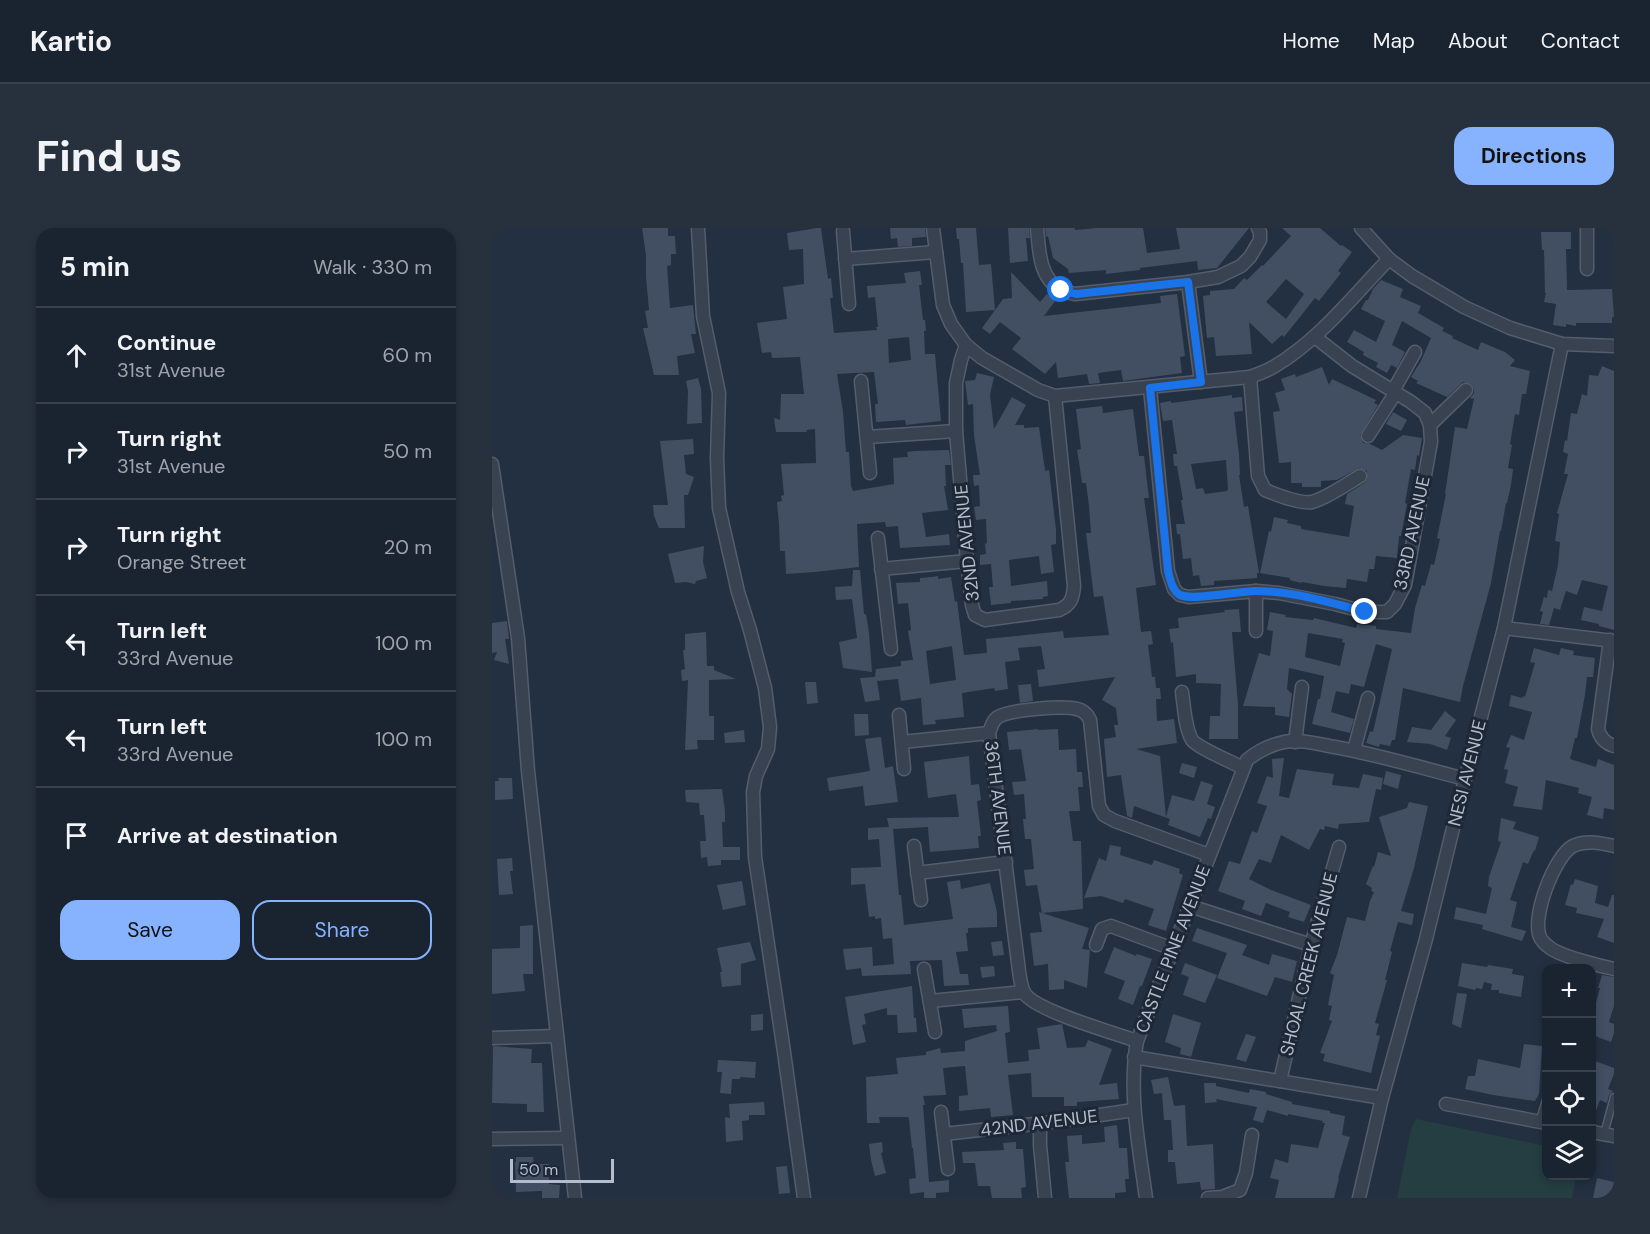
<!DOCTYPE html>
<meta charset="utf-8">
<style>
:root{--surface:#1a2431;--page:#27303d;--text:#f1f3f6;--muted:#9fa4ab;--line:#38414d;--accent:#86b2fe}
body{margin:0;font-family:"DM Sans",sans-serif;background:var(--page);color:var(--text)}
.controls{position:absolute;right:18px;bottom:18px;display:grid;overflow:hidden;border-radius:12px;box-shadow:0 3px 9px #0003}
.controls button{width:54px;height:54px;display:grid;place-items:center;padding:0;border:0;border-bottom:2px solid var(--line);background:var(--surface);color:var(--text);font:30px sans-serif}
.scale{position:absolute;left:18px;bottom:15px;width:104px;box-sizing:border-box;padding-left:6px;border:3px solid #b4bdcb;border-top:0;font-size:16px;line-height:21px;white-space:nowrap;color:#b4bdcb;-webkit-text-stroke:4px #1d2736;paint-order:stroke}
.stop{position:absolute;width:18px;height:18px;margin:-14px;border:4px solid #1a73e8;border-radius:50%;background:#fff}
.stop.end{background:#1a73e8;border-color:#fff;box-shadow:0 2px 6px #0008}
.list{margin:0;padding:0;list-style:none}
h2{display:flex;justify-content:space-between;align-items:center;height:78px;margin:0;padding:0 24px;font-size:26px}
h2 small{font-size:20px;font-weight:400;color:var(--muted)}
.list li{display:grid;grid-template-columns:39px 1fr auto;gap:18px;align-items:center;box-sizing:border-box;height:96px;padding:0 24px;border-top:2px solid var(--line)}
.list b{display:block;font-size:22px;white-space:nowrap}
.list p{margin:0;font-size:20px;white-space:nowrap;color:var(--muted)}
.list em{font-size:20px;font-style:normal;color:var(--muted)}
.actions{display:flex;gap:12px;padding:18px 24px}
.actions a{flex:1;padding:14px 0;border:2px solid var(--accent);border-radius:18px;text-align:center;font-size:21px;color:var(--accent)}
.actions .main{background:var(--accent);color:#111}
.icon{flex:none;width:33px;height:33px;fill:none;stroke:currentColor;stroke-width:2;stroke-linecap:round;stroke-linejoin:round}
.map{position:relative;flex:none;width:1122px;height:970px;overflow:hidden;border-radius:18px}
header{display:flex;align-items:center;gap:36px;box-sizing:border-box;height:84px;padding:0 30px;background:var(--surface);border-bottom:2px solid var(--line)}
header strong{font-size:28px}
nav{display:flex;gap:33px;margin-inline-start:auto;font-size:21px}
.intro{display:flex;align-items:center;justify-content:space-between;box-sizing:border-box;height:144px;padding:0 36px}
h1{margin:0;font-size:42px}
.button{padding:15px 27px;border-radius:18px;background:var(--accent);color:#111;font-size:21px;font-weight:700}
main{display:flex;gap:36px;padding:0 36px}
aside{flex:1;background:var(--surface);border-radius:18px;box-shadow:0 3px 9px #0003}
.map>svg:first-child{display:block}
.green{fill:#253e42}
.building{fill:#424f63;fill-rule:evenodd}
.lines{fill:none;stroke-linecap:round;stroke-linejoin:round}
.service-casing{stroke:#535d6b;stroke-width:9}
.minor-casing{stroke:#535d6b;stroke-width:15}
.service{stroke:#384251;stroke-width:6}
.minor{stroke:#384251;stroke-width:12}
.route{stroke:#1a73e8;stroke-width:8}
.labels{text-anchor:middle;dominant-baseline:central;stroke-width:6;stroke-linejoin:round;paint-order:stroke}
.street-label{font-size:18px;fill:#b4bdcb;stroke:#1d2736}
</style>
<header>
<strong>Kartio</strong>
<nav><a>Home</a><a>Map</a><a>About</a><a>Contact</a></nav>
</header>
<div class="intro"><h1>Find us</h1><a class="button">Directions</a></div>
<main>
<aside>
<h2>5 min<small>Walk · 330 m</small></h2>
<ul class="list">
<li><svg class="icon" aria-label="ahead" viewBox="0 0 24 24"><path d="M12 20V5M6 11l6-6 6 6"/></svg><div><b>Continue</b><p>31st Avenue</p></div><em>60 m</em></li>
<li><svg class="icon" aria-label="right" viewBox="0 0 24 24"><path d="M7 20v-9h11M14 6l5 5-5 5"/></svg><div><b>Turn right</b><p>31st Avenue</p></div><em>50 m</em></li>
<li><svg class="icon" aria-label="right" viewBox="0 0 24 24"><path d="M7 20v-9h11M14 6l5 5-5 5"/></svg><div><b>Turn right</b><p>Orange Street</p></div><em>20 m</em></li>
<li><svg class="icon" aria-label="left" viewBox="0 0 24 24"><path d="M17 20v-9H6M10 6l-5 5 5 5"/></svg><div><b>Turn left</b><p>33rd Avenue</p></div><em>100 m</em></li>
<li><svg class="icon" aria-label="left" viewBox="0 0 24 24"><path d="M17 20v-9H6M10 6l-5 5 5 5"/></svg><div><b>Turn left</b><p>33rd Avenue</p></div><em>100 m</em></li>
<li><svg class="icon" aria-label="arrive" viewBox="0 0 24 24"><path d="M6 21V4h12l-3 4 3 4H6"/></svg><div><b>Arrive at destination</b></div></li>
</ul>
<div class="actions"><a class="main">Save</a><a>Share</a></div>
</aside>
<div class="map">
<svg width="1122" height="970" viewBox="0 0 1122 970">
<rect width="100%" height="100%" fill="#233041"/>
<!-- green -->
<polygon class="green" points="924,891 1054,918 1054,948 1084,948 1080,970 905,970 919,901"/>
<!-- building -->
<g class="building">
<polygon points="150,0 176,0 176,8 183,8 184,26 179,26 179,37 175,38 178,80 201,77 204,106 199,106 203,125 185,128 187,147 162,147 151,100 156,100 153,83 157,82 154,49 154,27"/>
<path d="M325,0H329L336,51L339,50L341,70H338L342,105L385,102L384,99H386L383,69L376,70L375,58L414,55L412,45L428,43L430,57H427L431,92H433L434,103H432L433,126H443L449,193L414,197L413,192L384,194L383,176H386L382,144L345,146L351,184L354,224H357L359,258L361,263L402,256L401,230L416,229L415,224L423,223L457,222L459,237H453L454,258H452L456,282L430,285L434,309L457,306L458,317L408,320L406,298L394,299L393,294L365,296L367,339L323,344L294,346L293,323H288L287,296L285,274L290,273L289,268L292,267L289,236L324,235L323,201L314,202L315,204H284L282,190L288,192L289,166H312L308,129L280,130L279,124L270,125L265,95L295,91L291,59L312,56L311,21L297,22L295,5ZM417,109L419,132L397,135L396,111Z"/>
<polygon points="398,0 433,0 434,9 420,10 420,18 406,19 405,10 399,11"/>
<polygon points="464,0 484,0 487,37 499,36 503,82 474,84 471,35 469,35 467,11 465,11"/>
<polygon points="516,0 537,0 538,10 534,10 536,33 518,35"/>
<polygon points="553,0 583,0 583,2 605,0 651,0 655,25 688,21 684,0 757,0 725,40 706,42 705,33 648,40 648,42 614,46 614,42 577,45 576,41 561,30 556,8 554,9"/>
<path d="M790,0H828L849,18L850,17L860,24L846,43L849,45L827,73L823,70L792,109L790,107L780,116L757,94L760,126L724,128L722,109L715,110L711,68L718,67V63L742,61L752,50L755,52L770,37L771,38L799,8ZM794,51L812,66L794,91L774,74Z"/>
<polygon points="1049,4 1079,4 1079,21 1074,21 1075,62 1120,61 1122,89 1120,89 1120,95 1084,95 1084,98 1074,96 1074,99 1061,97 1064,76 1052,74 1054,65 1053,65 1052,22 1050,22"/>
<polygon points="519,44 548,74 555,66 563,73 552,88 669,75 668,68 685,66 693,128 688,129 690,145 631,153 629,142 606,145 608,155 597,156 595,146 566,150 564,134 553,146 520,121 529,110 508,94 498,106 490,100 511,71 520,70"/>
<path d="M889,52L911,61L908,69L929,78L926,85L952,100L950,103L961,108L960,110L986,122L989,114L1013,124L1023,132L1018,138L1038,143L1034,166H1030L1027,187L1023,186L1018,216L1020,217L1016,240L1021,241L1019,257L1015,275H1014L1009,303H1008L999,355L971,458L968,474L911,460L903,512H900L898,518L888,516L887,519L874,515L878,503L881,504L900,421L884,416L872,459L859,456L857,466L844,463L839,484L862,491L858,505L820,496L826,471H828L832,448L797,440L795,461L800,466L797,489L783,487V479L751,478L767,425L778,428L781,403L775,402L778,384L794,387L793,389L821,392L822,390L864,400L865,396L884,398V401L919,405L923,380L930,357L933,358L939,336L942,337L948,311L945,310L954,266H953L963,199L975,201L982,171L978,170L982,165V161L979,156L971,154L955,169L924,155L926,153L919,149L929,133L939,110L910,93L900,117L913,124L905,140L899,137L895,145L884,139L886,135L871,127L872,124L855,114L862,102L884,114L893,93L869,81L874,72H876L881,61ZM816,405L851,411L850,414L853,415L848,438L813,429Z"/>
<polygon points="1110,138 1122,143 1122,402 1107,398 1107,396 1089,392 1092,379 1110,383 1116,358 1090,352 1085,367 1074,363 1068,382 1062,380 1057,397 1048,396 1051,384 1048,383 1052,369 1055,370 1056,362 1060,363 1066,337 1068,314 1063,313 1067,286 1065,285 1076,246 1072,246 1076,226 1071,224 1073,212 1075,213 1079,185 1085,186 1090,166 1095,168 1097,147 1106,148"/>
<polygon points="830,139 837,157 840,151 884,172 882,175 886,177 868,207 871,215 878,216 890,222 911,207 930,210 927,228 925,227 923,242 919,241 913,275 915,276 909,308 907,308 905,330 884,328 882,341 877,341 875,354 855,351 854,360 832,358 810,354 809,355 798,352 798,350 768,345 777,303 779,304 782,289 796,292 795,295 809,298 809,301 857,309 862,278 853,276 855,266 872,255 875,251 875,243 867,240 845,252 829,253 829,259 810,259 810,255 799,255 799,234 787,235 781,184 788,183 783,165 793,162 789,151 803,146 804,149"/>
<polygon points="485,145 502,149 498,167 502,201 520,169 534,177 523,197 532,197 532,200 547,199 553,243 557,242 564,302 564,316 559,317 562,344 549,346 547,328 517,332 519,358 555,353 556,368 551,369 551,371 519,373 519,375 499,377 497,359 501,359 499,336 488,337 488,327 494,326 493,316 495,315 494,291 484,292 482,279 488,278 487,257 482,258 481,247 488,247 482,208 481,176 476,177 473,153 483,152"/>
<polygon points="206,150 209,161 210,195 195,196 196,163 194,153"/>
<path d="M740,167V170L750,169L751,183L742,184L747,227L748,247H747L752,279L756,278L767,345H765V350L722,353V357L709,358L707,347L701,348L699,330L691,331L688,306H685L684,296H693L689,272H691L685,238H682L681,226H685L680,192L671,193L668,175L679,173V175ZM734,232L736,261L735,263L713,266L711,260L704,261L699,236Z"/>
<path d="M610,178L611,185L641,181L647,228H652L657,270H652L664,357L644,360L649,404L659,403L661,416L656,417L660,449H663L664,460H668L669,471H664L665,493L682,491L685,515L644,521L668,528L674,589L680,567L702,573L709,553L721,557L715,576L723,579L719,591L716,590L708,609L676,597L678,591L642,578L640,590L635,588L629,547L615,549L612,511L624,509L622,497H626L624,480L610,472L623,449L547,459L545,442L553,441L549,418L526,420L528,432L513,434L516,461L503,463L502,460L470,465L472,489L443,492L444,496L431,497L429,470L409,473L406,451L385,453L388,472L373,474L368,450L383,449L384,441L409,438V433L421,432L416,403L419,402L416,375L406,376L404,355L428,354V350L440,349L446,348V351L459,349L463,374L465,373L472,427L495,425L494,411L571,403L572,410L617,407L611,368L602,369L594,305H599L597,278L594,255H590L587,234L585,222L589,221L584,181ZM460,418L464,452L438,456L434,423Z"/>
<polygon points="901,184 915,192 909,203 894,196"/>
<polygon points="201,211 202,226 192,227 194,246 202,249 196,267 192,267 193,300 167,300 162,288 161,277 176,277 168,213"/>
<polygon points="212,318 211,334 215,350 204,353 203,356 194,354 183,355 176,326"/>
<polygon points="361,342 368,342 372,386 374,386 377,405 380,444 351,440 347,414 365,410 360,371 344,372 343,359 360,358"/>
<polygon points="747,381 749,404 740,404 746,477 746,511 717,511 718,488 728,488 729,456 704,455 704,446 684,449 681,414 679,415 677,401 687,400 686,390 733,384 732,382"/>
<polygon points="15,393 17,411 13,411 17,436 2,432 5,424 0,425 0,395"/>
<polygon points="214,404 215,438 222,438 222,442 244,451 217,452 217,488 222,488 222,512 205,512 206,521 193,522 196,452 190,453 189,442 193,441 191,422 193,422 193,406"/>
<polygon points="1042,420 1067,427 1069,420 1082,423 1081,427 1103,430 1101,449 1095,449 1093,467 1085,510 1083,510 1078,531 1104,539 1106,531 1122,537 1122,582 1112,580 1111,591 1095,587 1100,569 1086,565 1087,560 1054,552 1050,582 1021,578 1026,559 1013,555 1016,542 1012,541 1018,520 1014,519 1019,507 1032,512 1040,484 1017,478 1019,467 1030,470 1031,468 1033,469 1043,435 1038,434"/>
<polygon points="313,454 324,454 326,475 315,476"/>
<polygon points="539,456 541,473 528,475 526,457"/>
<polygon points="953,483 964,492 953,508 959,510 955,522 938,516 915,514 920,499 939,502"/>
<polygon points="362,486 376,486 377,507 363,508"/>
<polygon points="546,501 546,502 566,501 567,522 584,521 585,544 590,544 591,559 586,559 588,583 577,583 581,613 589,613 591,681 550,685 545,657 534,658 532,642 542,641 539,611 533,611 531,591 534,591 532,566 522,567 520,554 534,553 529,521 517,522 515,504"/>
<polygon points="252,502 253,514 233,515 232,505"/>
<polygon points="389,509 393,540 401,538 406,574 373,578 371,558 337,563 335,550 378,543 373,511"/>
<polygon points="477,528 479,557 487,556 489,572 485,573 489,608 486,608 487,620 438,624 436,599 401,601 407,667 409,667 412,697 461,691 455,654 468,652 469,661 498,655 505,684 505,699 476,700 476,705 474,705 476,723 464,724 468,746 476,746 477,757 452,758 450,732 418,733 419,746 370,748 369,740 354,742 351,721 380,719 381,738 402,736 400,710 391,711 389,690 383,691 383,688 377,689 373,656 359,657 359,640 389,639 387,611 376,612 376,600 397,599 395,590 467,589 464,566 436,570 432,534"/>
<polygon points="792,530 787,568 797,570 805,541 842,546 840,557 867,560 871,546 891,550 889,562 884,561 877,594 847,596 846,601 833,598 832,602 828,601 817,622 789,607 779,635 767,631 757,651 779,662 819,677 812,694 796,689 798,684 774,675 769,688 750,681 753,673 726,663 737,633 748,636 760,603 765,605 775,578 765,575 775,548 781,550 780,531"/>
<polygon points="690,535 705,539 702,550 687,545"/>
<polygon points="894,543 909,547 906,561 891,556"/>
<polygon points="6,550 20,550 21,571 3,572 3,553 7,553"/>
<polygon points="230,561 233,583 233,594 230,594 231,619 248,619 248,632 229,632 229,637 216,638 215,629 209,630 208,613 214,613 212,587 208,587 207,575 194,574 193,562"/>
<polygon points="917,574 936,578 922,640 909,683 922,686 920,697 906,694 898,723 900,724 893,752 895,752 883,795 887,796 884,807 888,808 879,845 831,833 833,826 828,825 840,793 837,792 840,778 836,777 842,747 838,745 845,727 855,689 873,693 878,673 882,664 879,663 880,660 874,656 881,638 882,639 886,624 899,628 887,589 915,580"/>
<polygon points="1009,590 1024,594 1021,601 1047,609 1043,623 1042,622 1036,636 1031,634 1018,672 1025,674 1019,699 1034,703 1030,713 990,701 991,697 962,691 964,679 994,686 1000,660 996,658 997,649 1009,614 1006,613"/>
<polygon points="618,617 629,619 628,627 660,637 662,632 688,641 687,645 691,647 674,703 656,697 662,681 633,671 631,675 609,668 592,670 607,630 614,633"/>
<polygon points="20,630 21,643 18,643 21,666 7,667 5,631"/>
<polygon points="1083,651 1106,658 1103,675 1116,679 1120,667 1122,667 1122,715 1105,709 1112,691 1084,685 1085,680 1073,677 1079,656 1081,657"/>
<polygon points="250,653 254,677 231,682 225,657"/>
<polygon points="547,684 597,700 590,721 598,722 595,760 572,752 572,761 557,762 556,736 542,738 538,705 550,704"/>
<polygon points="41,697 41,746 31,746 33,763 0,766 0,721 28,720 28,698"/>
<polygon points="705,700 755,717 750,727 777,737 780,726 805,733 800,754 783,749 775,768 725,750 735,725 700,713"/>
<polygon points="510,713 512,727 501,728 499,714"/>
<polygon points="258,714 264,732 249,736 249,757 230,759 228,744 230,744 225,720"/>
<polygon points="622,719 644,728 645,726 660,731 650,758 648,758 641,777 626,771 633,753 612,745"/>
<polygon points="693,735 725,747 713,775 691,767 697,749 689,746"/>
<polygon points="970,735 995,739 996,737 1021,741 1020,746 1032,748 1029,769 1007,765 1007,762 999,762 1000,756 992,754 990,761 984,760 983,762 966,758"/>
<polygon points="502,738 503,748 490,750 488,739"/>
<polygon points="1110,747 1122,749 1122,778 1117,794 1122,796 1122,805 1119,814 1100,807 1100,781 1102,782 1108,760 1106,760"/>
<polygon points="420,758 422,790 424,790 425,804 406,805 405,787 395,787 395,780 372,786 374,796 370,797 374,814 361,817 353,769"/>
<polygon points="965,765 975,766 969,800 960,796"/>
<polygon points="516,778 518,804 513,805 516,835 537,833 536,822 548,821 545,800 570,796 575,820 593,819 596,812 620,821 607,857 625,855 627,871 585,874 585,878 572,878 572,869 540,869 539,845 516,847 521,887 499,889 498,880 467,883 467,868 476,867 473,838 451,840 454,867 431,868 433,877 431,877 437,954 457,952 457,964 444,965 444,970 432,970 432,964 418,966 417,951 424,950 421,920 420,920 417,891 416,889 387,889 388,895 375,895 374,849 406,846 404,830 434,827 434,824 448,820 449,825 473,823 473,813 505,803 504,797 472,800 470,781"/>
<polygon points="271,786 271,802 259,803 259,787"/>
<polygon points="681,786 709,795 699,829 688,826 689,820 673,814"/>
<polygon points="754,806 764,809 754,834 744,831"/>
<polygon points="1032,816 1050,818 1047,866 1043,873 1001,867 973,861 976,848 983,848 986,831 1028,840"/>
<polygon points="1,818 40,821 39,835 50,835 52,884 35,884 35,876 0,875"/>
<polygon points="226,832 264,834 263,850 248,849 248,851 240,851 239,866 228,865 230,844 225,844"/>
<polygon points="1100,832 1122,840 1122,846 1116,861 1121,863 1117,867 1115,875 1108,872 1100,893"/>
<polygon points="676,849 682,878 693,877 695,918 721,916 723,961 709,962 708,954 685,956 683,934 676,934 676,922 681,922 679,892 672,892 670,865 662,866 659,852"/>
<polygon points="712,855 724,855 724,858 757,865 758,861 774,864 774,866 800,874 800,876 838,883 838,885 853,888 850,907 858,909 846,950 847,950 842,970 783,970 787,952 778,950 783,931 796,935 799,916 826,920 833,895 830,895 831,893 796,886 796,888 775,882 771,895 761,892 765,879 724,871 725,874 713,875"/>
<polygon points="272,874 273,887 257,887 257,892 250,893 251,912 234,914 233,889 238,890 237,876"/>
<polygon points="625,897 627,920 635,920 637,951 633,951 634,964 623,965 623,970 577,970 573,934 577,934 575,908 590,907 590,916 613,914 612,899"/>
<polygon points="390,914 391,924 389,925 394,945 383,948 379,932 377,916"/>
<polygon points="524,914 524,921 531,921 534,959 529,960 530,970 500,970 498,958 486,958 483,935 471,935 470,924 512,922 511,915"/>
<polygon points="24,929 41,929 42,936 57,936 57,956 68,957 67,970 50,970 50,963 24,964 23,934 24,934"/>
<polygon points="295,938 298,965 287,966 284,939"/>
<polygon points="1105,950 1122,954 1122,970 1101,970"/>
</g>
<g class="lines">
<defs>
<g id="service">
<polyline points="1047,894 1054,872"/>
<polyline points="1112,906 1122,869"/>
</g>
<g id="minor">
<polyline points="206,0 211,88 227,165 225,230 227,280 246,364 258,402 273,460 278,499 276,521 264,548 261,564 263,629 292,824 312,970"/>
<path d="M441,0L451,77L459,96L474,117L490,130L546,162L563,168L758,149C766,146 775,143 783,138C828,111 861,68 897,31"/>
<path d="M545,0C547,22 547,50 569,62C573,64 579,65 583,66L696,54L726,49L749,38L758,29L768,12V4L766,0"/>
<polyline points="869,0 897,31 920,48 972,79 1018,100 1070,116 1122,118"/>
<polyline points="1095,0 1095,41"/>
<polyline points="351,3 357,76"/>
<polyline points="353,31 444,24"/>
<polyline points="696,54 709,154"/>
<path d="M474,117L469,132L464,155V203L475,333L480,377L483,387L493,392L567,382C579,377 581,370 582,358L563,168"/>
<path d="M758,149L766,248L773,262C785,267 808,276 820,274C835,270 855,256 868,248"/>
<polyline points="369,153 378,245"/>
<polyline points="658,160 676,343 682,361 688,367 697,369 764,363 787,365 843,376 873,384 895,384 903,376 913,357 939,214 938,197 933,185 919,174 860,138 823,109"/>
<polyline points="901,163 923,124"/>
<polyline points="938,197 974,162"/>
<polyline points="876,208 904,164"/>
<polyline points="375,209 464,203"/>
<polyline points="0,236 26,410 36,543 83,970"/>
<polyline points="386,310 399,421"/>
<polyline points="389,341 475,333"/>
<polyline points="1012,400 1122,413"/>
<polyline points="764,403 764,363"/>
<path d="M1118,412L1106,501C1108,510 1113,515 1122,518"/>
<path d="M690,464C692,478 693,500 700,512C706,520 740,534 751,540"/>
<polyline points="407,487 412,541"/>
<polyline points="410,514 497,505"/>
<polyline points="803,514 810,459"/>
<polyline points="862,522 876,470"/>
<polyline points="422,618 429,672"/>
<path d="M1122,618C1109,615 1094,612 1081,618C1063,627 1039,689 1048,709C1049,712 1054,717 1057,719C1067,728 1108,738 1122,741"/>
<polyline points="425,645 514,634"/>
<polyline points="698,678 819,717"/>
<polyline points="604,717 610,701 619,698 681,721"/>
<polyline points="432,741 443,804"/>
<polyline points="438,773 531,764"/>
<polyline points="0,810 65,808"/>
<path d="M645,813C622,805 545,783 533,766C529,760 528,750 527,743L497,505C499,499 501,492 506,489C517,482 572,477 585,481C591,482 595,486 598,492L607,578L612,587L623,593L717,627"/>
<polyline points="642,829 890,870"/>
<polyline points="788,853 819,717 847,619"/>
<polyline points="954,876 1054,895"/>
<polyline points="449,884 456,941"/>
<polyline points="548,895 548,917 553,970"/>
<polyline points="1100,904 1122,908"/>
<polyline points="452,906 560,894 642,882"/>
<polyline points="0,911 75,910"/>
<path d="M654,970C647,918 636,865 645,813L755,532C766,523 778,517 792,514C809,511 826,516 843,519C887,527 930,540 973,551"/>
<polyline points="716,970 730,969 748,962 754,945 760,907"/>
<polyline points="867,970 890,870 934,711 973,551 1012,400 1070,116"/>
</g>
</defs>
<!-- service casing -->
<use href="#service" class="service-casing"/>
<!-- minor casing -->
<use href="#minor" class="minor-casing"/>
<!-- service -->
<use href="#service" class="service"/>
<!-- minor -->
<use href="#minor" class="minor"/>
</g>
<g class="lines">
<!-- route -->
<path class="route" d="M569,62L584,66L696,54L709,154L658,160L676,343C678,351 680,362 688,367C701,373 746,363 763,363C799,363 838,374 873,384"/>
</g>
<g class="labels">
<!-- street labels -->
<g class="street-label">
<text transform="translate(920 305) rotate(-78)">33RD AVENUE</text>
<text transform="translate(475 315) rotate(-96)">32ND AVENUE</text>
<text transform="translate(975 545) rotate(-76)">NESI AVENUE</text>
<text transform="translate(506 570) rotate(83)">36TH AVENUE</text>
<text transform="translate(681 721) rotate(-69)">CASTLE PINE AVENUE</text>
<text transform="translate(817 736) rotate(-76)">SHOAL CREEK AVENUE</text>
<text transform="translate(547 895) rotate(-7)">42ND AVENUE</text>
</g>
</g>
</svg>
<div class="controls">
<button>+</button>
<button>−</button>
<button><svg class="icon" aria-label="locate" viewBox="0 0 24 24"><circle cx="12" cy="12" r="6"/><path d="M12 2v4M12 18v4M2 12h4M18 12h4"/></svg></button>
<button><svg class="icon" aria-label="layers" viewBox="0 0 24 24"><path d="M12 4l9 5-9 5-9-5zM3 14l9 5 9-5"/></svg></button>
</div>
<div class="scale">50 m</div>
<div class="stop" style="left:569px;top:62px"></div>
<div class="stop end" style="left:873px;top:384px"></div>
</div>
</main>
